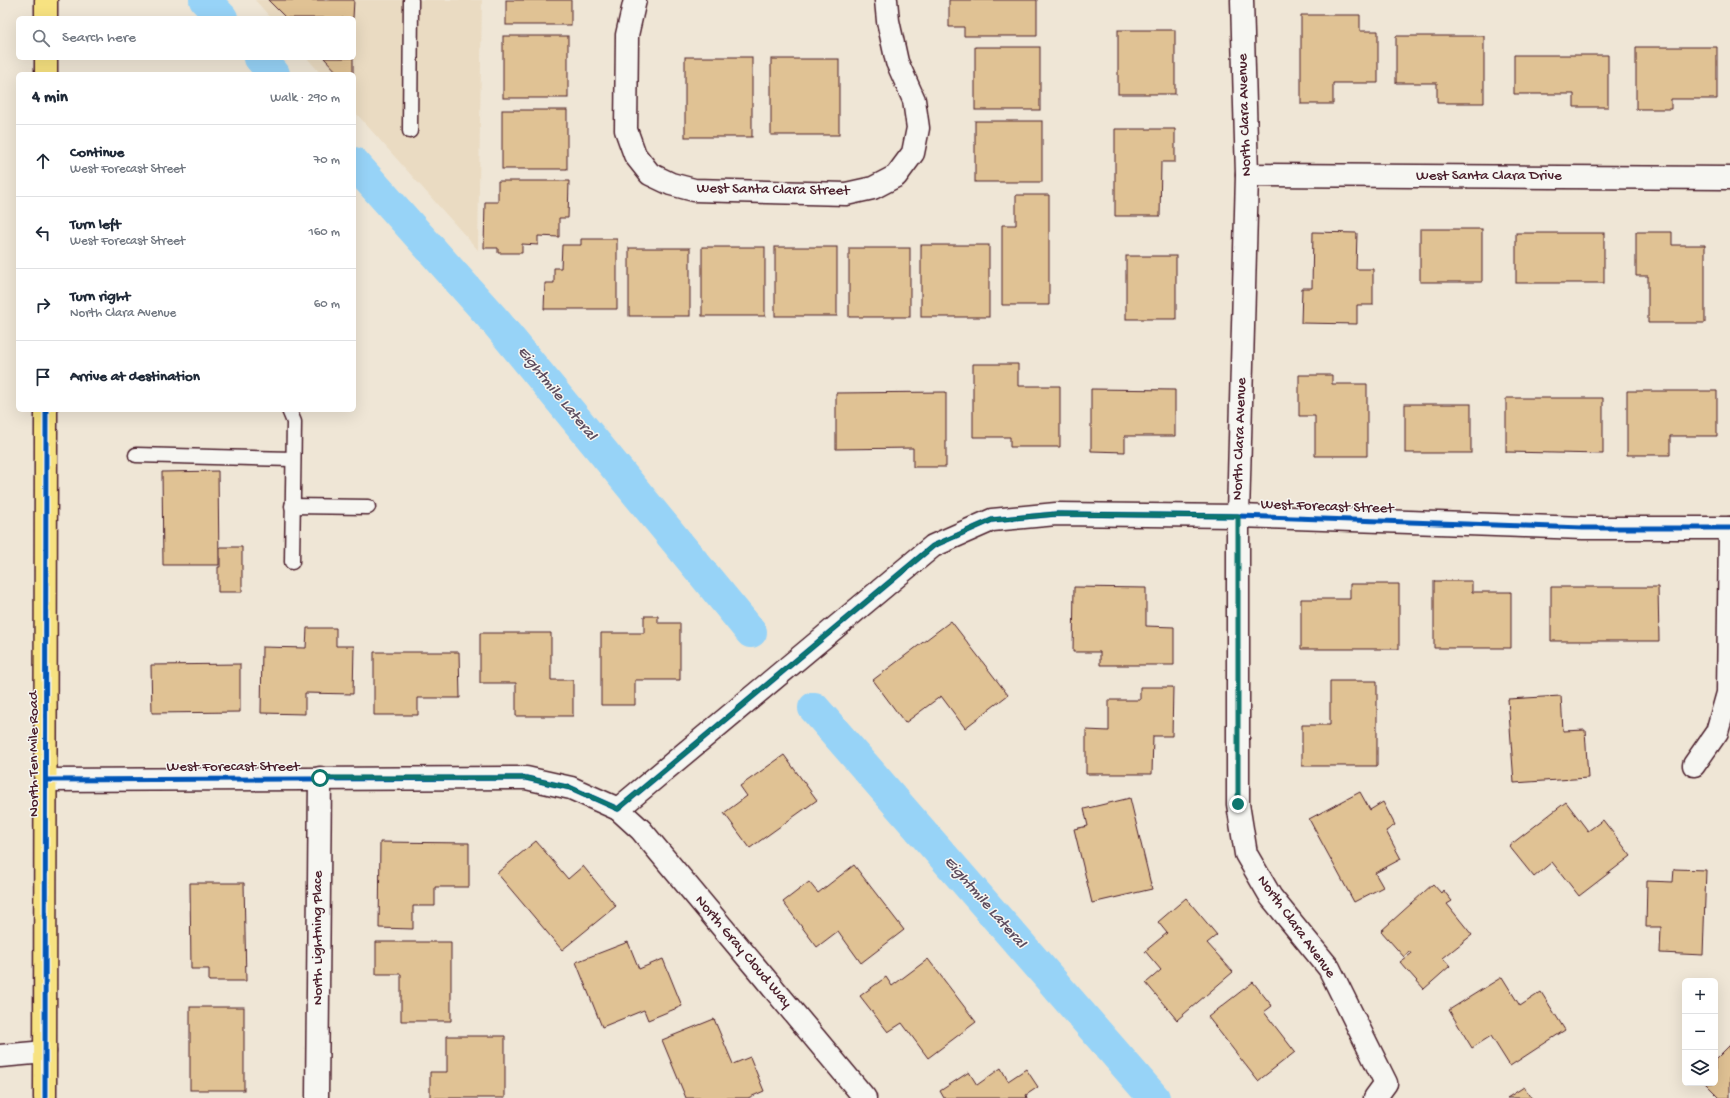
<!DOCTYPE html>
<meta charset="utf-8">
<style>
:root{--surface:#fff;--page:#f6f6f7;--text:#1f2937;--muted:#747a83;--line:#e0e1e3}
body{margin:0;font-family:"Gochi Hand",sans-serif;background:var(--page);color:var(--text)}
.controls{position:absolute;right:12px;bottom:12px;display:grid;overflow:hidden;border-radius:6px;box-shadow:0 4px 16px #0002}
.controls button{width:36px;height:36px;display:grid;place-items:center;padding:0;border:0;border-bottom:1px solid var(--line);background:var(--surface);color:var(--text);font:20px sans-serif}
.stop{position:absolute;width:12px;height:12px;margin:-9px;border:3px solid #0f766e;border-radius:50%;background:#fff}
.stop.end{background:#0f766e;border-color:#fff;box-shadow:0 1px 4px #0008}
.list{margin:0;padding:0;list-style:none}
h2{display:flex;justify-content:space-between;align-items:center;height:52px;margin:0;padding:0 16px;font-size:17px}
h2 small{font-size:13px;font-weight:400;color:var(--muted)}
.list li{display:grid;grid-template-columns:26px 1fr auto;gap:12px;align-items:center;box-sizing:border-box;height:72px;padding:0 16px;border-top:1px solid var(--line)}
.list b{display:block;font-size:15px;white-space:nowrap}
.list p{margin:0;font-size:13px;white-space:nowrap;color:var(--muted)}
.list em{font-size:13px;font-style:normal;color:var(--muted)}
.icon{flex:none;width:22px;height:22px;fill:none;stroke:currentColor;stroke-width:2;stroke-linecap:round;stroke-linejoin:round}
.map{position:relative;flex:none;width:1730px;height:1098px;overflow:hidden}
.search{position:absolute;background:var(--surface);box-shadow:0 4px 16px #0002;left:16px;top:16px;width:340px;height:44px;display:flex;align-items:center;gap:10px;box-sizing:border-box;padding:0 14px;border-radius:6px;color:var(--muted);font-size:15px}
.panel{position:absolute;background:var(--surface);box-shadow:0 4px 16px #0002;left:16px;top:72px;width:340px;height:340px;border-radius:6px}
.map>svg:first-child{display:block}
.built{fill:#eadbc2}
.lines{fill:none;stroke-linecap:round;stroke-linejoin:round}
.canal{stroke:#97d3f7;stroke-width:32}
.building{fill:#e0c294;stroke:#4a1f2b}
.lane-casing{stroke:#4a1f2b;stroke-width:17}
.street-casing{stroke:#4a1f2b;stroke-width:25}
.primary-casing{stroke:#4a1f2b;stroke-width:25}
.lane{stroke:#f6f6f2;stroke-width:14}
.street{stroke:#f6f6f2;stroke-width:22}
.primary{stroke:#f7e281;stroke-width:22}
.cycleway-casing{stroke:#f6f6f2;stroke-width:8}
.cycleway{stroke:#0057b8;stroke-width:5}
.route{stroke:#0f766e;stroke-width:5}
.labels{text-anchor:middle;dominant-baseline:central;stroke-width:3;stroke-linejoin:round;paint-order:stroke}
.street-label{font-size:15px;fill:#4a1f2b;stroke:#f6f6f2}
.water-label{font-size:16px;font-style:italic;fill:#5d4c5e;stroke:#f6f6f2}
</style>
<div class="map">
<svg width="1730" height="1098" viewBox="0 0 1730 1098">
<rect width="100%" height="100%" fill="#efe6d6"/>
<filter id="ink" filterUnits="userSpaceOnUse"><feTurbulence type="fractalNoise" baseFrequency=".025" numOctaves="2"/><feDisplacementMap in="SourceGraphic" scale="8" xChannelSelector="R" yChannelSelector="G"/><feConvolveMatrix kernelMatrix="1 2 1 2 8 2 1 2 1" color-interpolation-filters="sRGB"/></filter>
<g filter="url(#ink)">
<!-- built -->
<polygon class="built" points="255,0 482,0 478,250 354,111 354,74 321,74 307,58 354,58 354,18 271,18"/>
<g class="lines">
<!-- canal -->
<g class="canal">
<polyline points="205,0 222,18"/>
<polyline points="260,58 274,74"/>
<polyline points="354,163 496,322 751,632"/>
<polyline points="814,708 1154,1098"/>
</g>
</g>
<!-- building -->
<g class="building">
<polygon points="268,0 354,0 353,18 286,18"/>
<rect x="506" y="0" width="65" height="25"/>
<polygon points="949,0 1037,0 1037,36 964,36 964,27 949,27"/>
<polygon points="1301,15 1360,15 1360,31 1378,31 1378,83 1333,83 1333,104 1301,104"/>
<rect x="1118" y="30" width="57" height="64"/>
<rect x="503" y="36" width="65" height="62"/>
<polygon points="1396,36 1484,36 1484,103 1437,103 1437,83 1396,83"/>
<rect x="975" y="47" width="65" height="63"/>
<polygon points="1636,47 1717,47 1717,99 1671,99 1671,109 1636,109"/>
<polygon points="1514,55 1608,55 1608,107 1574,107 1574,94 1514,94"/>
<rect x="685" y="57" width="67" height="80"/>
<polygon points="324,58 353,58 353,74 339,74"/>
<rect x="771" y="59" width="68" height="76"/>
<rect x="502" y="110" width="65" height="59"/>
<rect x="975" y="121" width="67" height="61"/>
<polygon points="1115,129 1175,129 1175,162 1161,162 1160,216 1115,216"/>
<polygon points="498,181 569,181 568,218 559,218 559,237 538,236 538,245 522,244 522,253 498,253 498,248 484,248 485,202 498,202"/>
<polygon points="1016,195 1049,195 1049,305 1002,305 1002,225 1016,225"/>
<rect x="1420" y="229" width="62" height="53"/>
<polygon points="1313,232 1357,233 1356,269 1373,269 1373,305 1357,305 1357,324 1301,323 1302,288 1312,288"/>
<polygon points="1636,232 1672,232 1672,245 1705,245 1705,323 1648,323 1648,276 1636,276"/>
<rect x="1516" y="233" width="88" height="50"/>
<polygon points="581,239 617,239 617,309 544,309 545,283 554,283 554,268 561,268 562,245 581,245"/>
<rect x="921" y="245" width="68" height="72"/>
<rect x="702" y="247" width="63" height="69"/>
<rect x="775" y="247" width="62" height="69"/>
<rect x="629" y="248" width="61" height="68"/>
<rect x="849" y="248" width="61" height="69"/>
<rect x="1126" y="256" width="50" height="63"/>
<polygon points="973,364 1018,364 1018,386 1060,386 1060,447 1010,447 1010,437 973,437"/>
<polygon points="1299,375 1332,375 1332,384 1367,384 1367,456 1315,456 1315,416 1299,416"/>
<polygon points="1091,389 1175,390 1175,436 1125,436 1125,452 1091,451"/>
<polygon points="1627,391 1717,391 1717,436 1670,436 1670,455 1627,455"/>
<polygon points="946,392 946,467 913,467 913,448 836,449 836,393"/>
<polygon points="1506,398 1603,398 1603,454 1506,452"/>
<rect x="1405" y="404" width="66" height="49"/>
<polygon points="218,471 219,565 163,565 162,472"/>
<polygon points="220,547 242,547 242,592 218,592 218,567 220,567"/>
<polygon points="1434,581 1472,581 1472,592 1511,592 1511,648 1434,648"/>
<polygon points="1350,584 1399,584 1399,649 1301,649 1301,599 1350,599"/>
<polygon points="1074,587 1146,588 1146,626 1174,627 1174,665 1100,665 1100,652 1073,652"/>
<polygon points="1551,587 1658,587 1659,641 1551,641"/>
<polygon points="644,616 658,616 658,623 680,623 680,680 635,680 635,705 601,705 601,633 644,633"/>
<polygon points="951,621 1008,695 965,728 941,696 905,723 873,680"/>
<polygon points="307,628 336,628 336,646 354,646 353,694 305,693 305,714 261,713 262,647 306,648"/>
<polygon points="480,633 551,633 551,680 573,680 573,716 516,716 516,683 480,683"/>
<polygon points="374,652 459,652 460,698 418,698 418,715 374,715"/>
<polygon points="240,664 240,712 152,713 151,665"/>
<polygon points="1330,681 1377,681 1377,766 1302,766 1302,725 1330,725"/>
<polygon points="1140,687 1173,687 1172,736 1153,736 1152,774 1086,774 1086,730 1109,731 1109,700 1140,700"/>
<polygon points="1561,696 1563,731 1585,730 1588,778 1514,783 1508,699"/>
<polygon points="784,755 817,800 750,848 724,813 747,796 740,786"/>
<polygon points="1360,792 1370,810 1383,802 1395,825 1386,831 1401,859 1375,873 1383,887 1354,902 1309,819"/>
<polygon points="1130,798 1152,889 1092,903 1074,829 1088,826 1084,809"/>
<polygon points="1566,802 1588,831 1603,820 1631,856 1579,896 1552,862 1534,877 1509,846"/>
<polygon points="536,841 568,879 583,866 616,906 562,950 497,873"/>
<polygon points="380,842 469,843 469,887 435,887 435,906 413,906 413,929 379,928"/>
<polygon points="854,865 904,930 861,963 838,931 817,947 783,902 809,882 818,893"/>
<polygon points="1674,869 1706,870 1703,955 1660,953 1661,927 1646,927 1647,881 1673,882"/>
<polygon points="190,883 244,883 246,981 209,981 209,969 191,969"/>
<polygon points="1433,884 1441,893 1443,890 1452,901 1447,904 1472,935 1443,958 1450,966 1424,989 1400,962 1411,954 1409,951 1404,957 1381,931"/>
<polygon points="1186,898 1217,935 1207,943 1233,972 1177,1020 1146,983 1161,970 1145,951 1167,933 1158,922"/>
<polygon points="376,942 451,942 451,1021 401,1021 401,974 376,974"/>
<polygon points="628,942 639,969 663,959 682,1006 648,1020 644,1010 602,1027 576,962"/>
<polygon points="928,959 976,1022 928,1058 902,1023 888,1032 860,996 886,977 892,986"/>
<polygon points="1502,977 1520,1006 1541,992 1565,1030 1510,1066 1491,1036 1472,1048 1449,1010"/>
<polygon points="1253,982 1272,1006 1264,1012 1295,1052 1258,1081 1208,1017"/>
<rect x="190" y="1007" width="54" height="83"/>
<polygon points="714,1019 733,1064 750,1057 764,1091 748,1098 686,1098 662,1040"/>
<polygon points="447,1036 505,1036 505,1098 430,1098 430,1072 447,1072"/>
<polygon points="1730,1045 1730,1098 1720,1098 1705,1083 1715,1083 1715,1060"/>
<polygon points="1001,1068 1008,1081 1026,1069 1038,1087 1026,1095 1027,1098 944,1098 940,1091 969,1072 977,1085"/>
<polygon points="1524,1087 1532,1098 1507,1098"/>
</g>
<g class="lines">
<defs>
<g id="lane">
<polyline points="410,131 411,0"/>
<polyline points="289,410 294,422 292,562"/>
<polyline points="136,455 293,459"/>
<polyline points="292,506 368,507"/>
</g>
<g id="street">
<polyline points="635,0 627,35 626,130 635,155 650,174 671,184 694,190 846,194 873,188 896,176 913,153 918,128 914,100 897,62 888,21 886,0"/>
<polyline points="1242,0 1247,175 1238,516 1238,804 1246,854 1271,897 1329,968 1386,1083 1375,1098"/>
<polyline points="1247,175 1730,178"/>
<polyline points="1694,765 1717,732 1728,693 1730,528"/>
<polyline points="46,780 526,778 571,788 618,809 933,546 992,520 1056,514 1238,516 1583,528 1730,528"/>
<polyline points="618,809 641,830 865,1098"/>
<polyline points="0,1056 45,1052"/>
<polyline points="317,1098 320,778"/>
</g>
<g id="primary">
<polyline points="46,0 46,18"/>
<polyline points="46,58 46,74"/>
<polyline points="45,1098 46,410"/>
</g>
</defs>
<!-- lane casing -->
<use href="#lane" class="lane-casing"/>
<!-- street casing -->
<use href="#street" class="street-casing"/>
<!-- primary casing -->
<use href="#primary" class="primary-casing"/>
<!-- lane -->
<use href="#lane" class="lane"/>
<!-- street -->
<use href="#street" class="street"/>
<!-- primary -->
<use href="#primary" class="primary"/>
<defs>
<g id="cycleway">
<polyline points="46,780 526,778 571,788 618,809 933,546 992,520 1056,514 1238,516 1583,528 1730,528"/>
<polyline points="45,1098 46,410"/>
</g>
</defs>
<!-- cycleway casing -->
<use href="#cycleway" class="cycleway-casing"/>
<!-- cycleway -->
<use href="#cycleway" class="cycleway"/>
</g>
</g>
<g class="lines" filter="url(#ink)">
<!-- route -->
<polyline class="route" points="320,778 526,778 571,788 618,809 933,546 992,520 1056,514 1238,516 1238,804"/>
</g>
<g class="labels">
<!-- street labels -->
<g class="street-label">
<text transform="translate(1245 115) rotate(-92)">North Clara Avenue</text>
<text x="1489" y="176">West Santa Clara Drive</text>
<text transform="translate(773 190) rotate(1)">West Santa Clara Street</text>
<text transform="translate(1240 439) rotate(-88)">North Clara Avenue</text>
<text transform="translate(1327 507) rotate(2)">West Forecast Street</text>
<text transform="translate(34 754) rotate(-90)">North Ten Mile Road</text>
<text x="233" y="767">West Forecast Street</text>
<text transform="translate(1296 927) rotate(54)">North Clara Avenue</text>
<text transform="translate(318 938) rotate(-90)">North Lightning Place</text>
<text transform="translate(743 952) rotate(50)">North Gray Cloud Way</text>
</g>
<!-- water labels -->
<g class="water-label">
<text transform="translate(556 394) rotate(51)">Eightmile Lateral</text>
<text transform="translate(984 903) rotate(49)">Eightmile Lateral</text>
</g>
</g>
</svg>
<div class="controls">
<button>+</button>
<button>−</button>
<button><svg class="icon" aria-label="layers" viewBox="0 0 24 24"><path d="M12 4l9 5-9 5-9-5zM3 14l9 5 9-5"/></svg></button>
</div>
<div class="stop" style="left:320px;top:778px"></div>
<div class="stop end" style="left:1238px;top:804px"></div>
<div class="search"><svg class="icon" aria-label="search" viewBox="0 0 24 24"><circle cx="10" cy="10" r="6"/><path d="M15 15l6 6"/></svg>Search here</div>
<section class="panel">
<h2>4 min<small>Walk · 290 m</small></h2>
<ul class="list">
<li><svg class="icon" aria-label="ahead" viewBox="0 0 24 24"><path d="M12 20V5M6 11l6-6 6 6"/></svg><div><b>Continue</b><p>West Forecast Street</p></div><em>70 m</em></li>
<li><svg class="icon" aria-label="left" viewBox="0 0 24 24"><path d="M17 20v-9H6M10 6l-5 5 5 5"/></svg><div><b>Turn left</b><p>West Forecast Street</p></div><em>160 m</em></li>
<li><svg class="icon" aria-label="right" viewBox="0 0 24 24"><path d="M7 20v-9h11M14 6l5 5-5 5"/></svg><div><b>Turn right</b><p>North Clara Avenue</p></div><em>60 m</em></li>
<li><svg class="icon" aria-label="arrive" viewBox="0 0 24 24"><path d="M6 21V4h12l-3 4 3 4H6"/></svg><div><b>Arrive at destination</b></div></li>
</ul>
</section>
</div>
